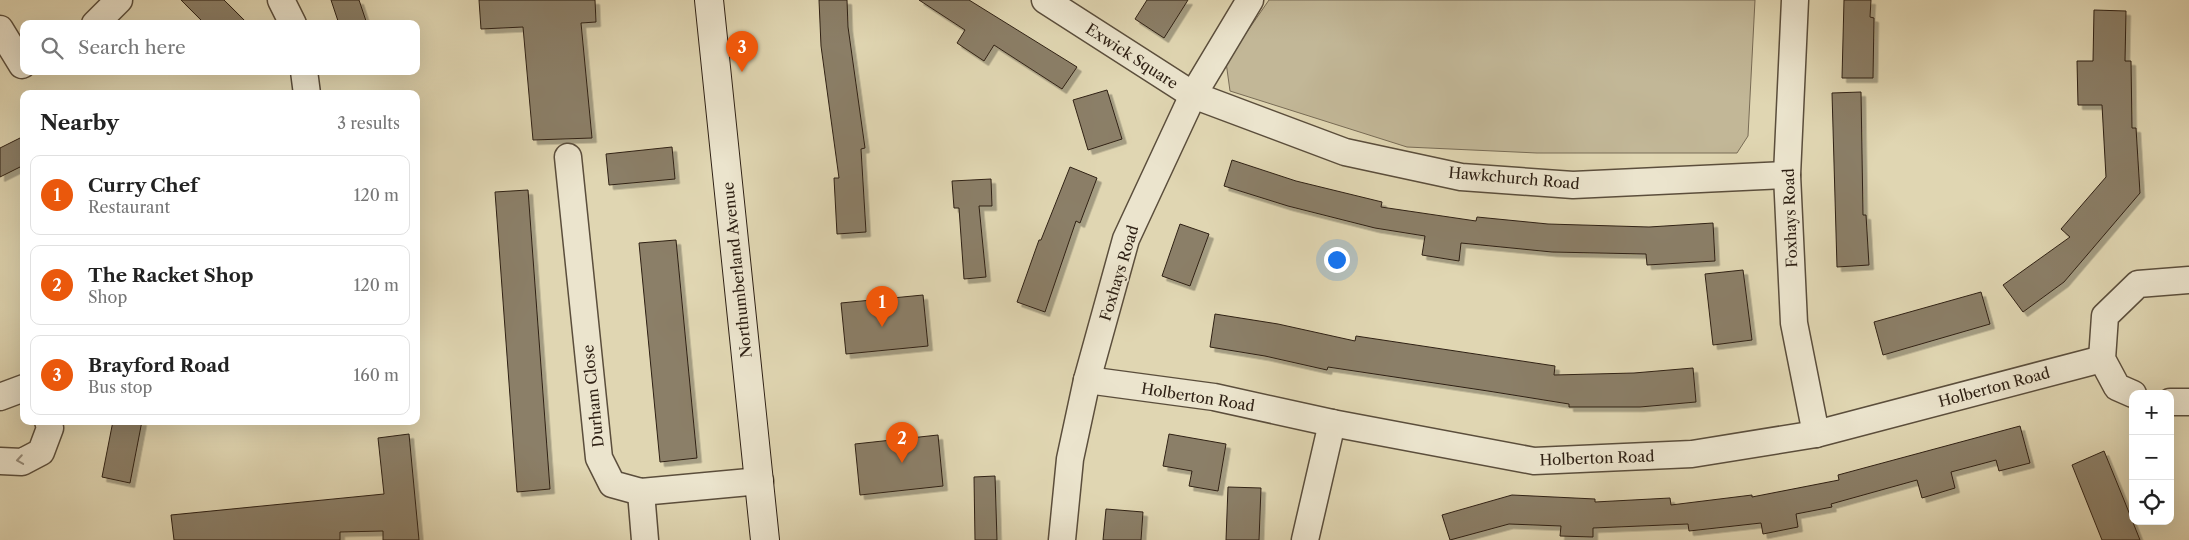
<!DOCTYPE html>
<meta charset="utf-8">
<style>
:root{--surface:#fff;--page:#f6f6f6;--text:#222;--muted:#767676;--line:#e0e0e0;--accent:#ea580c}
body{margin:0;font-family:"Libre Caslon Text",serif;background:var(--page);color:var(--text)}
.controls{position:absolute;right:15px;bottom:15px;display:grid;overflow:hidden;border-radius:10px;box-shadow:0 5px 20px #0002}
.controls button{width:45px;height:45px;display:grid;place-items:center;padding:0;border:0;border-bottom:1px solid var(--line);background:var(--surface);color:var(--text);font:25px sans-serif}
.you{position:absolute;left:1336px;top:259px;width:18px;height:18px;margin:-12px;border:4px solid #fff;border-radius:50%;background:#1a73e8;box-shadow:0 0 0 8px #1a73e833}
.badge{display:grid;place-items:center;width:32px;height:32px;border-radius:50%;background:var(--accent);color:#fff;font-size:16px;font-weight:700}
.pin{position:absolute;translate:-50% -41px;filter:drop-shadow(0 1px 2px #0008)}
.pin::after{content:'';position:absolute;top:26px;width:18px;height:15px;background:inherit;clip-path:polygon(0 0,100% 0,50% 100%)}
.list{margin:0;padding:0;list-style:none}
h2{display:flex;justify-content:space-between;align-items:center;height:65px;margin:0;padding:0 20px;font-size:21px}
h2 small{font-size:16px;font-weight:400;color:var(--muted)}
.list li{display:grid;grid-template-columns:32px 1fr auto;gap:15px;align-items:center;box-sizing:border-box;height:80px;margin:0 10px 10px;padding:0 10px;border:1px solid var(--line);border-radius:10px}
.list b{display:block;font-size:19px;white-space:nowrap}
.list p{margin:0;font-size:16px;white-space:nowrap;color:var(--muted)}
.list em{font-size:16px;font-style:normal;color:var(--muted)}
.icon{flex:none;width:28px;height:28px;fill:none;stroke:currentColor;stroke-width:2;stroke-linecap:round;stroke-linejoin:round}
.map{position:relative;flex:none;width:2189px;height:540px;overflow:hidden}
.search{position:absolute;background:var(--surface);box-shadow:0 5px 20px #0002;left:20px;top:20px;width:400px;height:55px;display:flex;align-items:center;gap:12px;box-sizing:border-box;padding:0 18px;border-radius:10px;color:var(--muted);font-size:19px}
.panel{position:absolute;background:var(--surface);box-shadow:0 5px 20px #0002;left:20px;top:90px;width:400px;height:335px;border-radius:10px}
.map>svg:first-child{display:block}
.green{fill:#c2b797;stroke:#786c56}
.building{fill:#8b7f67;stroke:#2f2115;filter:url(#shadow)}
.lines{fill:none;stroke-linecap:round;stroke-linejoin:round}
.street-casing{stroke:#5b4e3c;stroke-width:29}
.secondary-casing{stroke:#2f2115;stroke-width:30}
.street{stroke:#ebe4cd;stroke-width:26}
.secondary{stroke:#ebe4cd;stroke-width:28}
.oneway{stroke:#968c7a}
.labels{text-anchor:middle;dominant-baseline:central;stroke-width:4;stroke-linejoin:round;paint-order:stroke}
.street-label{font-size:15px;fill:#2f2115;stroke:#ebe4cd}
</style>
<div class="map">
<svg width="2189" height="540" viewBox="0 0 2189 540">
<defs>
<filter id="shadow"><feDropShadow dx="4.5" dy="4.5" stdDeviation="0" flood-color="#0004"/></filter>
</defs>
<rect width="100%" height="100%" fill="#e0d6b2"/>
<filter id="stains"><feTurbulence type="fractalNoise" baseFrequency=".004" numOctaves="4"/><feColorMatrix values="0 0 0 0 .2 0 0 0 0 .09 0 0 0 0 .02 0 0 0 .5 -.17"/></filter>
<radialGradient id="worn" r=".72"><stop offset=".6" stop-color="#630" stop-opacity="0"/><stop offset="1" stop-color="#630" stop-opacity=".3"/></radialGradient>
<!-- green -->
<polygon class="green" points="1269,0 1755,0 1748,136 1737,153 1537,153 1407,147 1230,91 1226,62"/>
<!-- building -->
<g class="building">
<polygon points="181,0 224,0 248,24 205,24"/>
<polygon points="331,0 359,0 367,24 339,24"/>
<polygon points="479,0 595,0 596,22 581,23 592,138 533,140 523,27 481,29"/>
<polygon points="819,0 847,0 848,27 865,148 861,149 866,232 837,234 834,178 839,178 821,46"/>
<polygon points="919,0 969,0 1077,67 1062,89 994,45 984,61 957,43 965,30"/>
<polygon points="1147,0 1188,0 1164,38 1135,19"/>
<polygon points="1844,0 1871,0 1870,17 1874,18 1873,78 1842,78"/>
<polygon points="2094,10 2126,11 2125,61 2131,61 2132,128 2136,128 2140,193 2064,282 2023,312 2003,285 2070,237 2061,229 2106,177 2102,105 2078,105 2077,61 2093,61"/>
<polygon points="1107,90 1122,139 1088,150 1073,100"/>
<polygon points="1861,92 1863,215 1866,215 1869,265 1837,267 1832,93"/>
<polygon points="24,136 24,165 0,177 0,148"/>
<polygon points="672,147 675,179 609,185 606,154"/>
<polygon points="1232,160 1296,181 1382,202 1381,207 1476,221 1477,217 1548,224 1649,227 1713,223 1715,261 1647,265 1646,254 1552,252 1461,243 1459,261 1422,255 1425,236 1375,228 1288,206 1224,186"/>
<polygon points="1070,167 1097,178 1080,223 1076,221 1045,312 1017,302 1039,240 1041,240"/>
<polygon points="991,179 992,206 979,206 986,277 964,279 959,208 954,208 952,181"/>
<polygon points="528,190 550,489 517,492 495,192"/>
<polygon points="1180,224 1209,234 1190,286 1162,276"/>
<polygon points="676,240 697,458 660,462 639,243"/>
<polygon points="1743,270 1752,340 1713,345 1705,274"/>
<polygon points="1981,292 1990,324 1883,355 1874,322"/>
<polygon points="923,295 928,346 846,354 841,303"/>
<polygon points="1215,314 1278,324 1355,341 1356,336 1555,366 1554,375 1634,373 1693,368 1696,402 1640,407 1569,407 1569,404 1488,391 1328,367 1327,370 1265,356 1210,347"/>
<polygon points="113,421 142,421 130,483 102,477"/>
<polygon points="2020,426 2030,463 1999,471 1996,460 1951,472 1955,488 1922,498 1917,480 1831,504 1832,507 1796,514 1798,527 1763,534 1761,523 1689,531 1688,524 1593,528 1593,537 1560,536 1561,526 1509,524 1450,540 1442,515 1512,495 1595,499 1595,502 1670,498 1671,505 1752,495 1752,497 1839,480 1838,475"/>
<polygon points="409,434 419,540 383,540 383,531 340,532 340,540 174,540 171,515 384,494 378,438"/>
<polygon points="1169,434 1226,444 1218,491 1189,486 1192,471 1163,466"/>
<polygon points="938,435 943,486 860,495 855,444"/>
<polygon points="2104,451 2124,500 2140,540 2102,540 2072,465"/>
<polygon points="995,476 997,540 975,540 974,477"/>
<polygon points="1228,487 1261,488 1259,540 1226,540"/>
<polygon points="1106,509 1143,512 1141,540 1103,540"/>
</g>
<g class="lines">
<defs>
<g id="street">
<polyline points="281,0 293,24"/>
<polyline points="1045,0 1193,95 1345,152 1461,177 1573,185 1787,175"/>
<polyline points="1795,0 1787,175 1794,323 1816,434"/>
<polyline points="95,24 119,0"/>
<polyline points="0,29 22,65"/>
<polyline points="304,71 307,94"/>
<polyline points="568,157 599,458 612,484 641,492 760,481"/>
<polyline points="1087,380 1214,397 1332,423 1534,461 1692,454 1816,434 2102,359"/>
<polyline points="2133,394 2117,387 2102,359 2105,316 2138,284 2189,280"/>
<polyline points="0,397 24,388"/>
<polyline points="2170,402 2189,402"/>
<polyline points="0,461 22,462 41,452 50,428 48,421"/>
<polyline points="641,492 645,540"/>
<polyline points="1062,540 1070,459 1087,380 1126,239 1193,95 1250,0"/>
<polyline points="1305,540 1332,423"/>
</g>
<polyline id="secondary" points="709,0 765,540"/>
</defs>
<!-- street casing -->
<use href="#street" class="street-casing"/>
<!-- secondary casing -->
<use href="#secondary" class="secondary-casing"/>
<!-- street -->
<use href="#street" class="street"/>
<!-- secondary -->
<use href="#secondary" class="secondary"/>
</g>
<!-- one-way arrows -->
<defs><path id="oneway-chevron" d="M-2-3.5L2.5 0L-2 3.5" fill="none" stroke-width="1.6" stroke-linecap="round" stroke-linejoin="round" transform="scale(1.25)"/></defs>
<use class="oneway" href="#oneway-chevron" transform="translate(20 460) rotate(171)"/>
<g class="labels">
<!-- street labels -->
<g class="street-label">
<text transform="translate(1132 56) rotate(33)">Exwick Square</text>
<text transform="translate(1514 178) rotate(5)">Hawkchurch Road</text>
<text transform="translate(1790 218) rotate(-92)">Foxhays Road</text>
<text transform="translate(737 270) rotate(-96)">Northumberland Avenue</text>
<text transform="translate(1119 273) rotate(-73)">Foxhays Road</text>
<text transform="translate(1994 387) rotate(-15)">Holberton Road</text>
<text transform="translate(593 396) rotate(-96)">Durham Close</text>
<text transform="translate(1198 397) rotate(9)">Holberton Road</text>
<text transform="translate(1597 458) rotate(-2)">Holberton Road</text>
</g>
</g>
<rect width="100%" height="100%" filter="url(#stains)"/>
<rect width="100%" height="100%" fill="url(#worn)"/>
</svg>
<div class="controls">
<button>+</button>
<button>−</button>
<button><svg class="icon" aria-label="locate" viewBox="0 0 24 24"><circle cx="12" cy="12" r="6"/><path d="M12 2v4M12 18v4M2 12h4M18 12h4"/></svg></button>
</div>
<div class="you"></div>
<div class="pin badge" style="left:882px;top:327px">1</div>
<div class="pin badge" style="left:902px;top:463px">2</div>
<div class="pin badge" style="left:742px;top:72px">3</div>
<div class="search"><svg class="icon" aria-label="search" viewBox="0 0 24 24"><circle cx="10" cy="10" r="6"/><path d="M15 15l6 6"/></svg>Search here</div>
<section class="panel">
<h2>Nearby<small>3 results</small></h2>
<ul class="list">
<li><span class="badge">1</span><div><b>Curry Chef</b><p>Restaurant</p></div><em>120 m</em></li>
<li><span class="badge">2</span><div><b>The Racket Shop</b><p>Shop</p></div><em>120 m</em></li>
<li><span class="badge">3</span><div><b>Brayford Road</b><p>Bus stop</p></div><em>160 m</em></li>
</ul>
</section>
</div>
